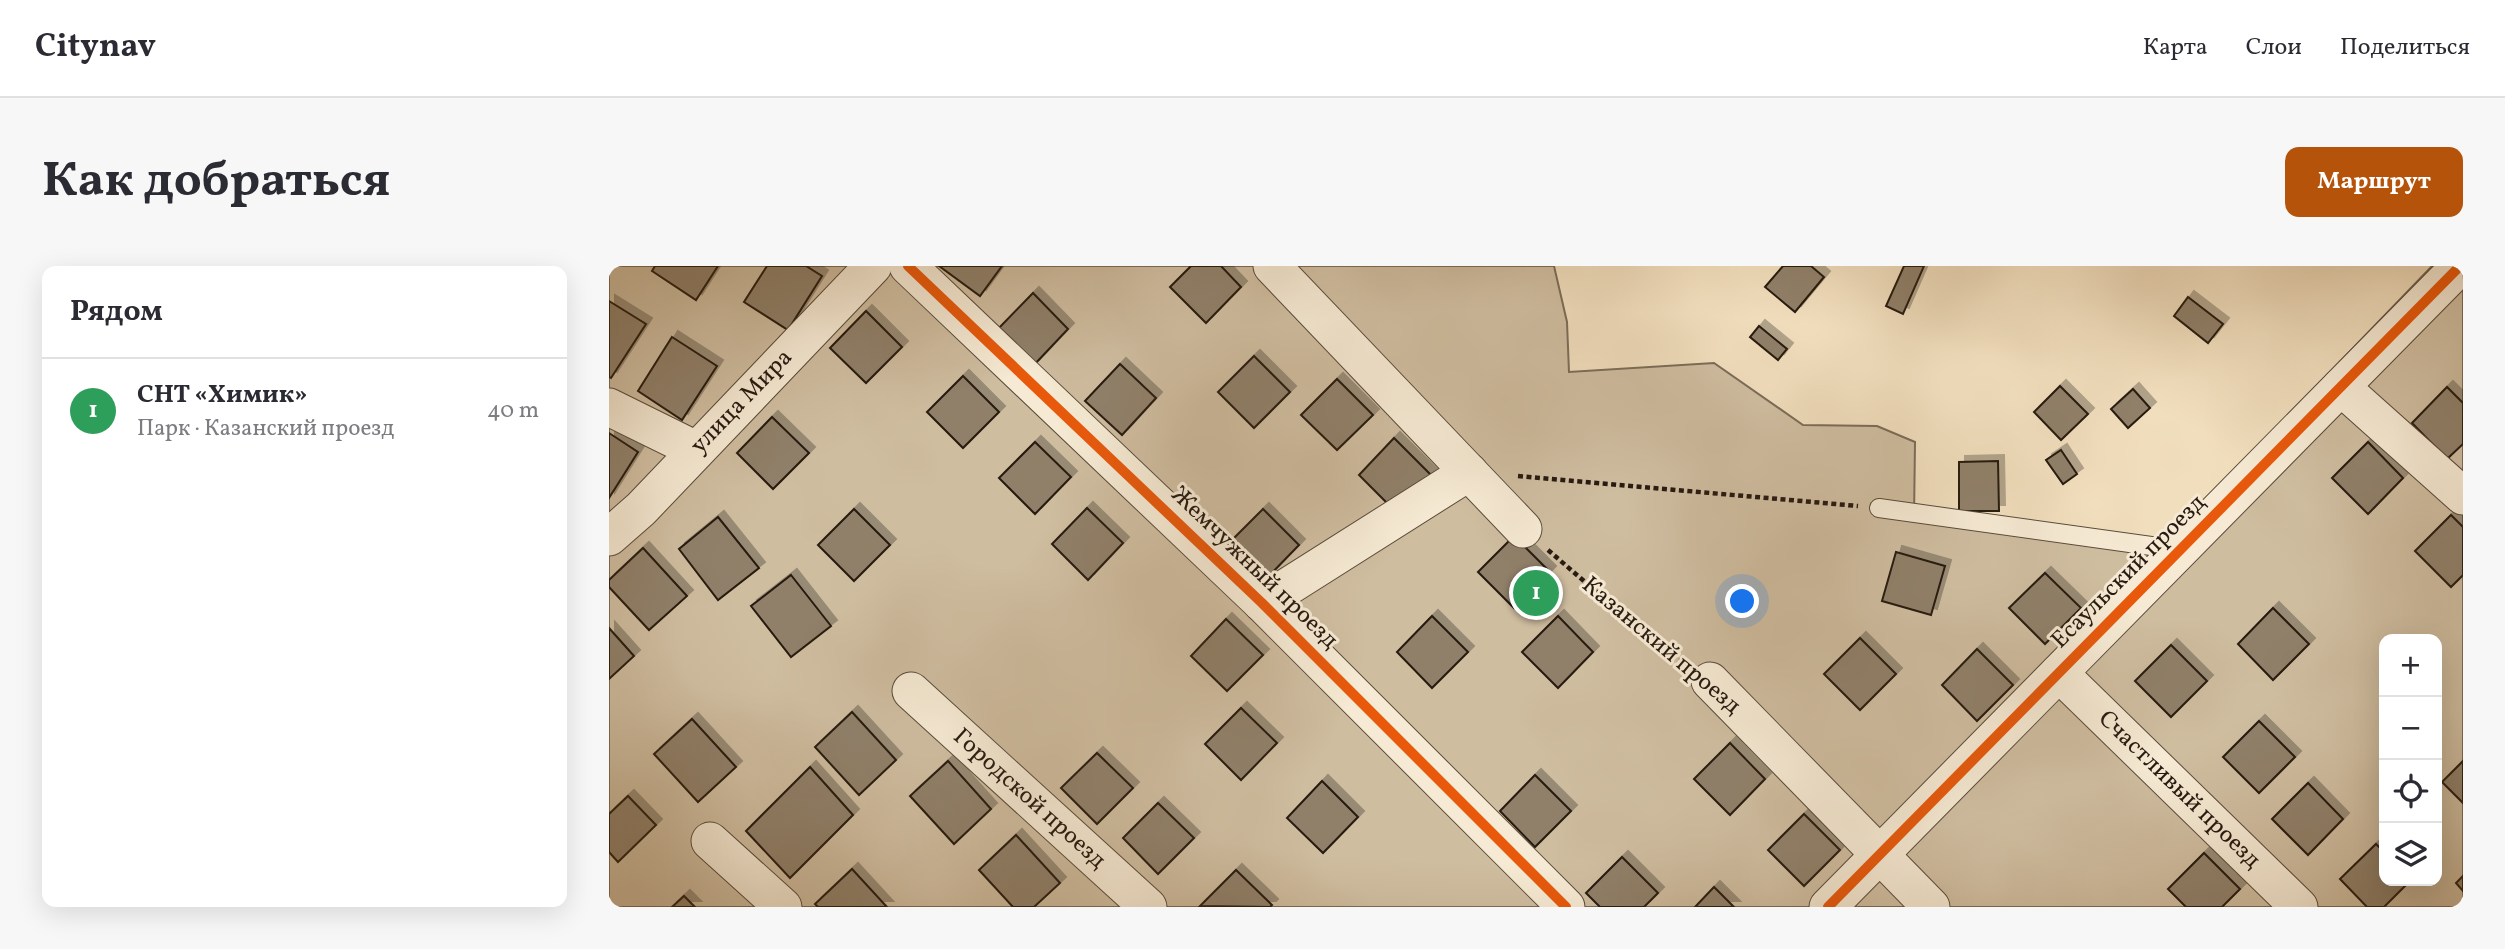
<!DOCTYPE html>
<html lang="ru">
<meta charset="utf-8">
<style>
:root{--surface:#fff;--page:#f7f7f7;--text:#2b2b33;--muted:#7c7c81;--line:#e1e1e2;--accent:#b45309}
body{margin:0;font-family:Vollkorn,serif;background:var(--page);color:var(--text)}
.controls{position:absolute;right:21px;bottom:21px;display:grid;overflow:hidden;border-radius:14px;box-shadow:0 7px 28px #0002}
.controls button{width:63px;height:63px;display:grid;place-items:center;padding:0;border:0;border-bottom:2px solid var(--line);background:var(--surface);color:var(--text);font:35px sans-serif}
.you{position:absolute;left:1134px;top:336px;width:24px;height:24px;margin:-18px;border:5px solid #fff;border-radius:50%;background:#1a73e8;box-shadow:0 0 0 10px #1a73e833}
.badge{display:grid;place-items:center;width:46px;height:46px;border-radius:50%;background:var(--accent);color:#fff;font-size:23px;font-weight:700}
.pin{position:absolute;translate:-50% -50%;border:4px solid #fff;box-shadow:0 2px 7px #0006}
.list{margin:0;padding:0;list-style:none}
h2{display:flex;justify-content:space-between;align-items:center;height:91px;margin:0;padding:0 28px;font-size:30px}
h2 small{font-size:23px;font-weight:400;color:var(--muted)}
.list li{display:grid;grid-template-columns:46px 1fr auto;gap:21px;align-items:center;box-sizing:border-box;height:105px;padding:0 28px;border-top:2px solid var(--line)}
.list b{display:block;font-size:26px;white-space:nowrap}
.list p{margin:0;font-size:23px;white-space:nowrap;color:var(--muted)}
.list em{font-size:23px;font-style:normal;color:var(--muted)}
.icon{flex:none;width:38px;height:38px;fill:none;stroke:currentColor;stroke-width:2;stroke-linecap:round;stroke-linejoin:round}
.map{position:relative;flex:none;width:1854px;height:641px;overflow:hidden;border-radius:14px}
header{display:flex;align-items:center;gap:42px;box-sizing:border-box;height:98px;padding:0 35px;background:var(--surface);border-bottom:2px solid var(--line)}
header strong{font-size:33px}
nav{display:flex;gap:38px;margin-inline-start:auto;font-size:24px}
.intro{display:flex;align-items:center;justify-content:space-between;box-sizing:border-box;height:168px;padding:0 42px}
h1{margin:0;font-size:49px}
.button{padding:18px 32px;border-radius:14px;background:var(--accent);color:#fff;font-size:24px;font-weight:700}
main{display:flex;gap:42px;padding:0 42px}
aside{flex:1;background:var(--surface);border-radius:14px;box-shadow:0 7px 28px #0002}
.map>svg:first-child{display:block}
.green{fill:#cfbda0;stroke:#7b6c58;stroke-width:2;fill-rule:evenodd}
.building{fill:#90806a;stroke:#271a11;stroke-width:2;filter:url(#shadow)}
.lines{fill:none;stroke-linecap:round;stroke-linejoin:round}
.service-casing{stroke:#5a4b3c;stroke-width:20}
.minor-casing{stroke:#5a4b3c;stroke-width:39}
.path{stroke:#271a11;stroke-width:4.5;stroke-dasharray:5 3.5;stroke-linecap:butt}
.service{stroke:#f6ead4;stroke-width:18}
.minor{stroke:#f6ead4;stroke-width:37}
.cycleway-casing{stroke:#f6ead4;stroke-width:15}
.cycleway{stroke:#e8590c;stroke-width:10}
.labels{text-anchor:middle;dominant-baseline:central;stroke-width:6;stroke-linejoin:round;paint-order:stroke}
.street-label{font-size:24px;fill:#271a11;stroke:#f6ead4}
</style>
<header>
<strong>Citynav</strong>
<nav><a>Карта</a><a>Слои</a><a>Поделиться</a></nav>
</header>
<div class="intro"><h1>Как добраться</h1><a class="button">Маршрут</a></div>
<main>
<aside>
<h2>Рядом<small></small></h2>
<ul class="list">
<li><span class="badge" style="background:#2e9e5b">1</span><div><b>СНТ «Химик»</b><p>Парк · Казанский проезд</p></div><em>40 m</em></li>
</ul>
</aside>
<div class="map">
<svg width="1854" height="641" viewBox="0 0 1854 641">
<defs>
<filter id="shadow"><feDropShadow dx="6" dy="-6" stdDeviation="0" flood-color="#0004"/></filter>
</defs>
<rect width="100%" height="100%" fill="#f1debd"/>
<filter id="stains"><feTurbulence type="fractalNoise" baseFrequency=".00286" numOctaves="4"/><feColorMatrix values="0 0 0 0 .2 0 0 0 0 .09 0 0 0 0 .02 0 0 0 .5 -.17"/></filter>
<radialGradient id="worn" r=".72"><stop offset=".6" stop-color="#630" stop-opacity="0"/><stop offset="1" stop-color="#630" stop-opacity=".3"/></radialGradient>
<!-- green -->
<path class="green" d="M0,0H945L958,56L960,106L1105,97L1194,159L1268,160L1306,176L1305,253L1544,280L1617,214L1823,0H1854V641H0ZM1775,373H1828V615H1775Z"/>
<!-- building -->
<g class="building">
<polygon points="46,0 109,0 87,34 43,5"/>
<polygon points="158,0 197,0 213,10 179,64 135,36"/>
<polygon points="330,0 393,0 371,30"/>
<polygon points="582,0 612,0 632,21 597,57 561,21"/>
<polygon points="1174,0 1202,0 1215,11 1186,46 1156,21"/>
<polygon points="1295,0 1315,0 1294,48 1277,40"/>
<polygon points="424,27 459,63 424,100 388,64"/>
<polygon points="1579,31 1614,58 1599,77 1565,50"/>
<polygon points="0,35 37,58 2,112 0,111"/>
<polygon points="257,45 293,81 257,117 221,82"/>
<polygon points="1150,60 1178,83 1169,94 1141,71"/>
<polygon points="63,71 108,100 73,154 29,125"/>
<polygon points="645,90 681,126 645,162 609,126"/>
<polygon points="511,98 547,132 513,169 476,135"/>
<polygon points="354,110 390,146 354,182 318,146"/>
<polygon points="728,113 764,149 728,184 692,149"/>
<polygon points="1451,120 1479,148 1452,174 1425,146"/>
<polygon points="1838,121 1854,137 1854,178 1838,193 1803,157"/>
<polygon points="1524,123 1541,142 1519,162 1502,143"/>
<polygon points="163,151 200,187 164,223 128,187"/>
<polygon points="0,167 29,186 0,232"/>
<polygon points="785,172 822,209 785,244 750,209"/>
<polygon points="426,176 462,211 426,248 390,212"/>
<polygon points="1759,176 1794,212 1759,248 1723,212"/>
<polygon points="1452,184 1468,208 1454,218 1437,194"/>
<polygon points="1389,195 1390,245 1350,245 1350,196"/>
<polygon points="478,242 514,277 479,314 443,278"/>
<polygon points="245,243 281,279 245,315 209,279"/>
<polygon points="654,243 690,279 655,315 618,279"/>
<polygon points="1842,249 1854,261 1854,309 1842,321 1806,285"/>
<polygon points="109,251 150,302 109,334 70,283"/>
<polygon points="905,270 941,306 905,342 869,306"/>
<polygon points="34,282 78,330 40,364 0,321 0,314"/>
<polygon points="1287,286 1336,300 1322,349 1273,335"/>
<polygon points="1436,307 1472,342 1436,378 1400,342"/>
<polygon points="182,309 222,360 182,391 142,340"/>
<polygon points="1664,342 1700,378 1664,414 1629,378"/>
<polygon points="823,350 859,386 823,422 788,386"/>
<polygon points="949,350 984,386 949,422 913,386"/>
<polygon points="617,353 654,389 618,425 582,390"/>
<polygon points="0,362 25,390 0,413"/>
<polygon points="1251,372 1287,408 1251,444 1215,408"/>
<polygon points="1562,379 1598,415 1562,451 1526,415"/>
<polygon points="1368,383 1404,419 1368,455 1333,419"/>
<polygon points="632,442 668,477 632,514 596,478"/>
<polygon points="243,446 287,494 250,529 206,481"/>
<polygon points="83,453 127,501 89,536 45,488"/>
<polygon points="1650,455 1686,491 1650,527 1614,491"/>
<polygon points="1121,477 1156,513 1121,549 1085,513"/>
<polygon points="488,487 524,522 488,558 452,522"/>
<polygon points="339,495 382,543 345,578 301,530"/>
<polygon points="1854,495 1854,537 1833,516"/>
<polygon points="201,501 244,549 181,612 137,565"/>
<polygon points="926,509 962,545 926,581 891,545"/>
<polygon points="713,515 749,551 714,587 678,552"/>
<polygon points="1699,517 1734,553 1699,589 1663,553"/>
<polygon points="19,530 47,559 9,596 0,586 0,548"/>
<polygon points="549,537 585,572 549,608 514,572"/>
<polygon points="1195,548 1231,584 1195,620 1159,584"/>
<polygon points="407,569 451,617 425,641 404,641 370,604"/>
<polygon points="1767,578 1775,586 1775,615 1801,615 1775,641 1758,641 1731,613"/>
<polygon points="1595,587 1631,623 1613,641 1577,641 1559,623"/>
<polygon points="1013,591 1049,627 1035,641 991,641 977,627"/>
<polygon points="243,603 278,641 209,641 206,638"/>
<polygon points="627,604 663,639 661,641 591,640"/>
<polygon points="1854,610 1854,625 1847,617"/>
<polygon points="1105,621 1125,641 1086,641"/>
<polygon points="75,630 86,641 63,641"/>
</g>
<g class="lines">
<defs>
<polyline id="service" points="1270,242 1571,284"/>
<g id="minor">
<polyline points="299,0 653,337 957,641"/>
<polyline points="663,0 914,263"/>
<polyline points="1732,121 1854,230"/>
<polyline points="0,141 87,184"/>
<polyline points="0,271 32,243 264,0"/>
<polyline points="653,337 860,206"/>
<polyline points="1450,407 1690,641"/>
<polyline points="1101,415 1322,641"/>
<polyline points="302,425 539,641"/>
<polyline points="101,575 174,641"/>
<polyline points="1219,641 1851,0"/>
</g>
</defs>
<!-- service casing -->
<use href="#service" class="service-casing"/>
<!-- minor casing -->
<use href="#minor" class="minor-casing"/>
<!-- path -->
<g class="path">
<polyline points="909,210 1249,240"/>
<polyline points="939,284 1005,341 1076,395"/>
</g>
<!-- service -->
<use href="#service" class="service"/>
<!-- minor -->
<use href="#minor" class="minor"/>
<defs>
<g id="cycleway">
<polyline points="299,0 653,337 957,641"/>
<polyline points="1219,641 1851,0"/>
</g>
</defs>
<!-- cycleway casing -->
<use href="#cycleway" class="cycleway-casing"/>
<!-- cycleway -->
<use href="#cycleway" class="cycleway"/>
</g>
<g class="labels">
<!-- street labels -->
<g class="street-label">
<text transform="translate(133 136) rotate(-46)">улица Мира</text>
<text transform="translate(645 302) rotate(44)">Жемчужный проезд</text>
<text transform="translate(1520 306) rotate(-45)">Есаульский проезд</text>
<text transform="translate(1052 380) rotate(40)">Казанский проезд</text>
<text transform="translate(1570 524) rotate(44)">Счастливый проезд</text>
<text transform="translate(420 533) rotate(42)">Городской проезд</text>
</g>
</g>
<rect width="100%" height="100%" filter="url(#stains)"/>
<rect width="100%" height="100%" fill="url(#worn)"/>
</svg>
<div class="controls">
<button>+</button>
<button>−</button>
<button><svg class="icon" aria-label="locate" viewBox="0 0 24 24"><circle cx="12" cy="12" r="6"/><path d="M12 2v4M12 18v4M2 12h4M18 12h4"/></svg></button>
<button><svg class="icon" aria-label="layers" viewBox="0 0 24 24"><path d="M12 4l9 5-9 5-9-5zM3 14l9 5 9-5"/></svg></button>
</div>
<div class="you"></div>
<div class="pin badge" style="left:927px;top:327px;background:#2e9e5b">1</div>
</div>
</main>
